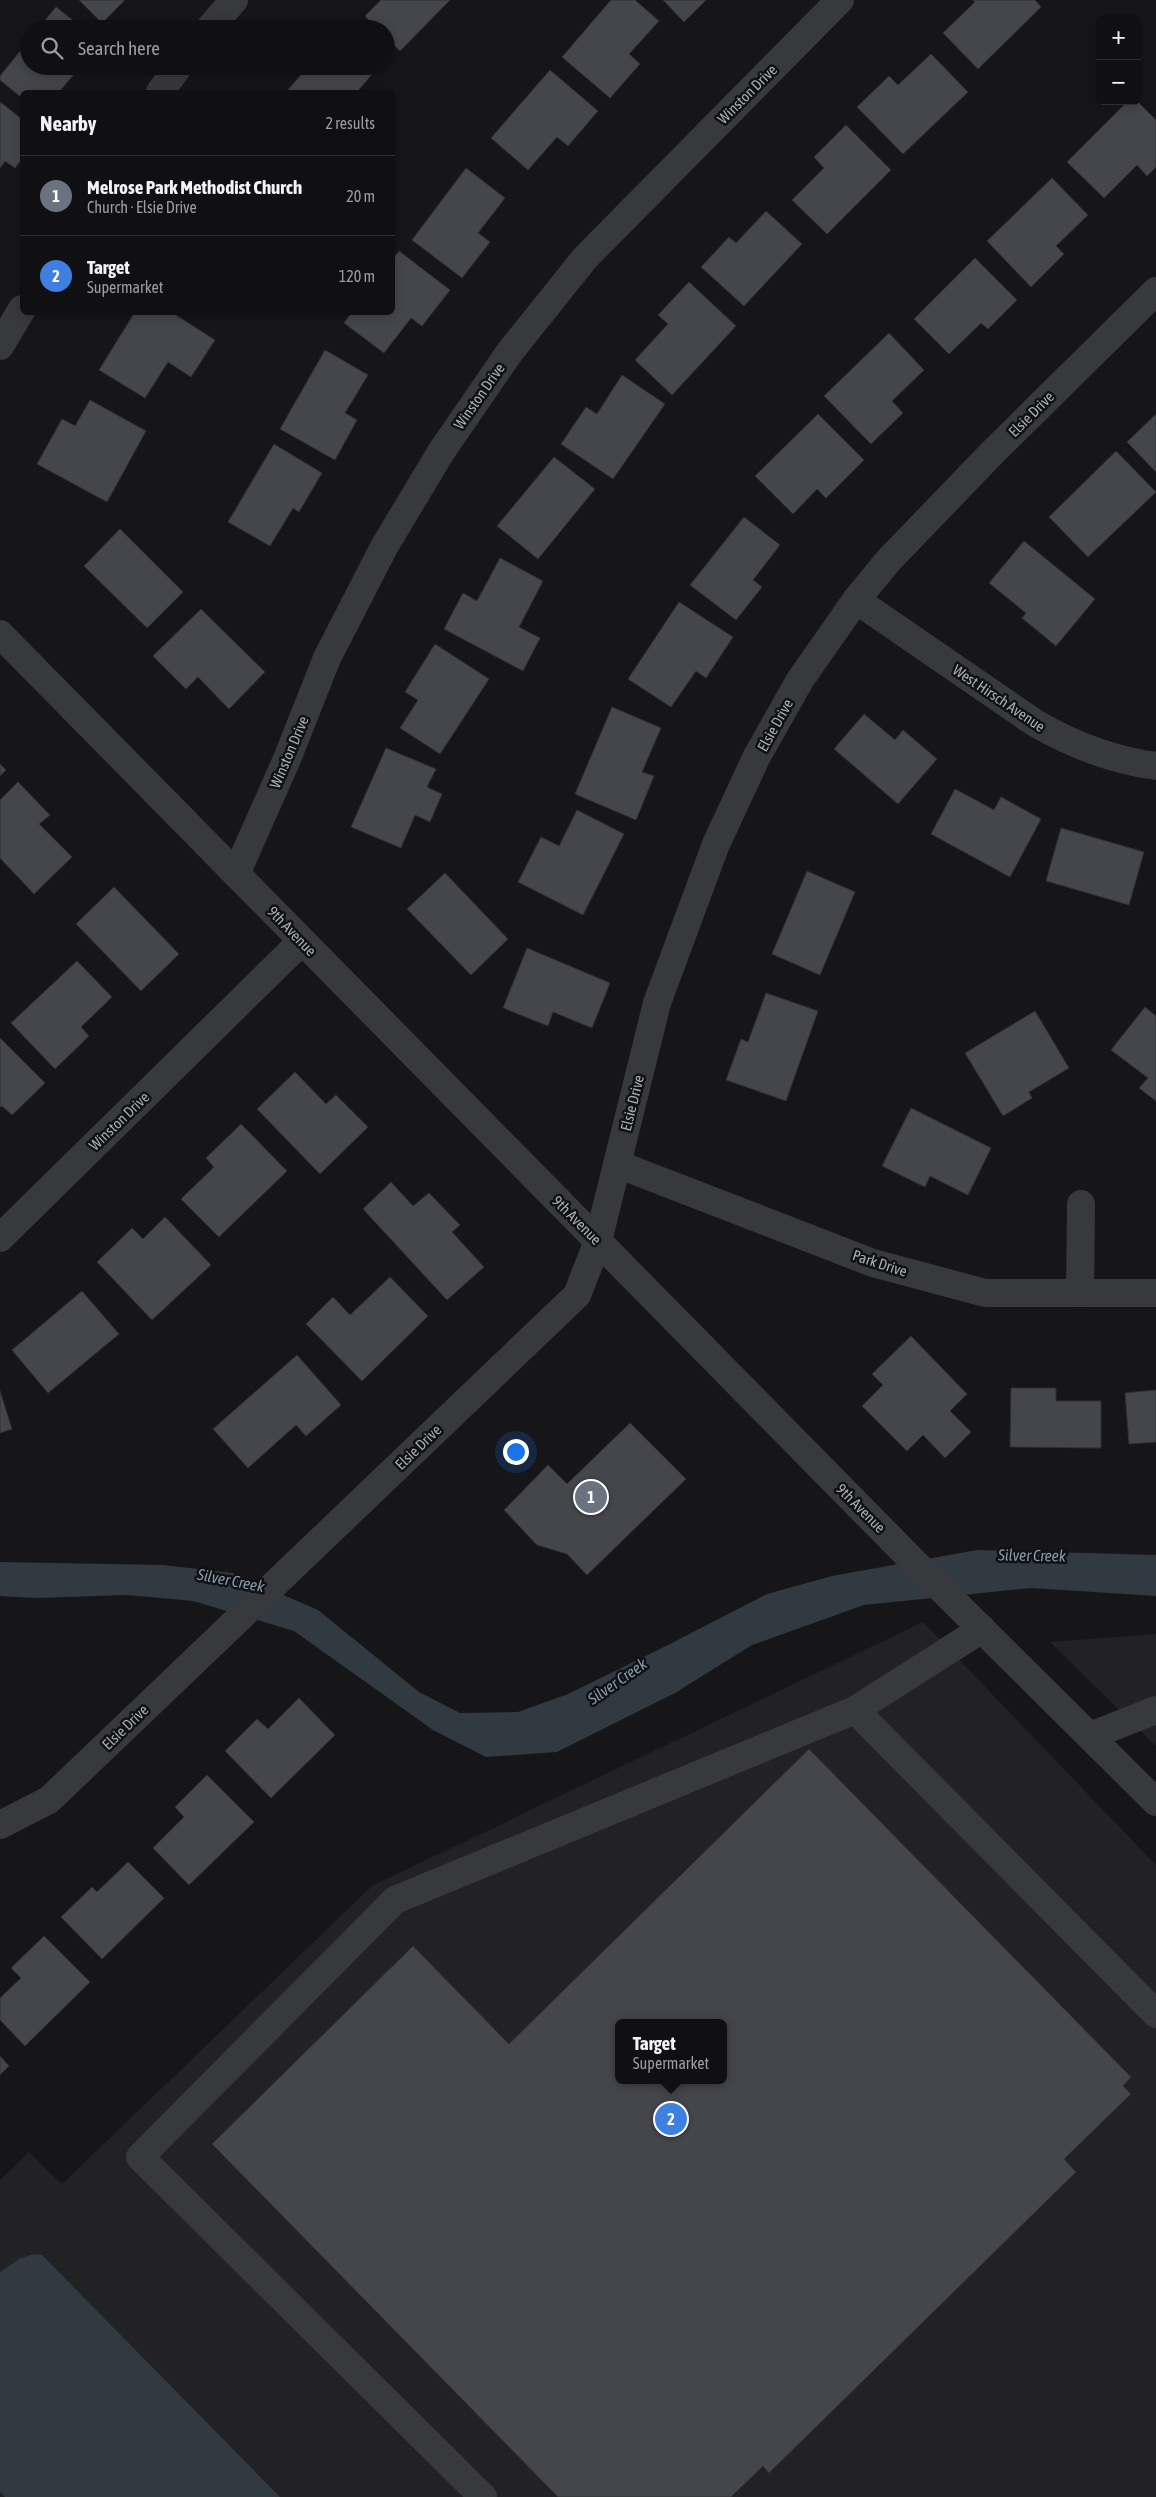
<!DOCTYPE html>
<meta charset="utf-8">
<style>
:root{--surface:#101012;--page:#1e1e20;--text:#f1f3f6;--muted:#9c9d9f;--line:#303032;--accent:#e4a242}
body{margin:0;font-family:"Asap Condensed",sans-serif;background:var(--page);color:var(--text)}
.controls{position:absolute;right:15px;top:15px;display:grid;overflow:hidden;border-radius:8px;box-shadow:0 2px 12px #0003}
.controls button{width:45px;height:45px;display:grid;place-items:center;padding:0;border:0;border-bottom:1px solid var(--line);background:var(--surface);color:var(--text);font:25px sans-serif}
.you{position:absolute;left:515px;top:1451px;width:18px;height:18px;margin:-12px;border:4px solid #fff;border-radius:50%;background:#1a73e8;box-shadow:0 0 0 8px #1a73e833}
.badge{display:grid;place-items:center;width:32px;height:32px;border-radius:50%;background:var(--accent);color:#fff;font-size:16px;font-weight:700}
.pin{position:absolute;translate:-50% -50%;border:2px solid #fff;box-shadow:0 1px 5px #0006}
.popup{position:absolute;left:615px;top:2019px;width:112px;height:65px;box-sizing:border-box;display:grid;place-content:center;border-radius:8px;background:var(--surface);filter:drop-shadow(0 1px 4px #0005);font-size:16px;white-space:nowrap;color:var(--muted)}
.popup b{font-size:19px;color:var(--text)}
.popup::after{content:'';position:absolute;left:50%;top:100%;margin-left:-10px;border:10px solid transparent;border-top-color:var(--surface)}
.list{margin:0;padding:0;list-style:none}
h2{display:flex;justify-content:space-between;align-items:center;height:65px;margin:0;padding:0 20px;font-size:21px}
h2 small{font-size:16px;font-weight:400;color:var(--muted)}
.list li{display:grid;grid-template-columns:32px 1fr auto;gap:15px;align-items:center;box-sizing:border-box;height:80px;padding:0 20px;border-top:1px solid var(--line)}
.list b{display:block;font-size:19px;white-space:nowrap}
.list p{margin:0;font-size:16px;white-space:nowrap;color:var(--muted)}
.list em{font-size:16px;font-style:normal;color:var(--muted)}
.icon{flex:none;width:28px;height:28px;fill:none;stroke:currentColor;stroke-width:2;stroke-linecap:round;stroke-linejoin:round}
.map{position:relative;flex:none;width:1156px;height:2497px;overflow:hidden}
.search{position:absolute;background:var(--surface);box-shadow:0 2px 12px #0003;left:20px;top:20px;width:375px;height:55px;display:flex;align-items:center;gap:12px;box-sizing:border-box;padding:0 18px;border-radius:28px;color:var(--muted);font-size:19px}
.panel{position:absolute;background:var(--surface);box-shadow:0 2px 12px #0003;left:20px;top:90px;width:375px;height:225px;border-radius:8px}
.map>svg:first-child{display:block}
.built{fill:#222225;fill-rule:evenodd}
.water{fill:#303a40}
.building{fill:#45464b;stroke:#303134;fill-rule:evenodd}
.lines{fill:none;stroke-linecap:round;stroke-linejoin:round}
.minor{stroke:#37393d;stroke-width:28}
.labels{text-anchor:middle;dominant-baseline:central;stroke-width:5;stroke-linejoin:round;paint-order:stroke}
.street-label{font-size:15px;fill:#a9aeb7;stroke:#111113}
.water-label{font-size:16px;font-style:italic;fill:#839eaf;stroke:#111113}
</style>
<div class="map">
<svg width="1156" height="2497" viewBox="0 0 1156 2497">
<rect width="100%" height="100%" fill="#161618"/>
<!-- built -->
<g class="built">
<path d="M923,1622L1156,1865V2497H0V2180L29,2152L62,2184L372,1886ZM618,2023H724V2080H618Z"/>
<polygon points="1156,1634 1156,1746 1050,1642"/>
</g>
<!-- water -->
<g class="water">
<polygon points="977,1550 1156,1555 1156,1596 1031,1588 864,1605 752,1645 675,1693 557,1752 486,1757 433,1730 294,1631 193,1601 127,1595 37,1598 0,1596 0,1562 163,1565 233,1573 318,1610 419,1692 460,1713 518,1712 568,1694 668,1645 767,1594 832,1576"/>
<polygon points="34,2254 42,2255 280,2497 5,2497 0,2492 0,2272 21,2258"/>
</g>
<!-- building -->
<g class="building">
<polygon points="79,0 125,0 102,23"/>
<polygon points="381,0 450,0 400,51 386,38 386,29 377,29 365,16"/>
<polygon points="611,0 635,0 659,21 629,54 640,64 610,98 562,57"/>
<polygon points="663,0 706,0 684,22"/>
<polygon points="973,0 1035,0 1041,7 978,69 943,33 975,2"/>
<polygon points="56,7 84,29 38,29"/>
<polygon points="29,40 29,66 81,66 59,92 22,92 22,98 0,80 0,76"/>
<polygon points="931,54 968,92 903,154 857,107 889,76 898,85"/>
<polygon points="309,66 379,66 357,92 286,92"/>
<polygon points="550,70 598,111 568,146 557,137 528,170 491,138"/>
<polygon points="1128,101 1137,101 1156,120 1156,167 1147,176 1137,165 1104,198 1067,162"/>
<polygon points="0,102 22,119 22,159 15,168 5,161 0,168"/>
<polygon points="846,125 891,170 827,234 792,200 824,168 814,157"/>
<polygon points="466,168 505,198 478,233 490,242 462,278 412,240"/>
<polygon points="1052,178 1088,215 1056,246 1064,254 1031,287 987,241"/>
<polygon points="766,211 802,244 744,306 701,267 729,237 736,243"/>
<polygon points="399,251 450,290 422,326 411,318 384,353 344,323 352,312 392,312 392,260"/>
<polygon points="975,258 1017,300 988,329 981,323 949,354 914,319"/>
<polygon points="689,282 736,326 672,395 635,360 668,324 658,315"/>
<polygon points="135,312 171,312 215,340 191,377 168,362 145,398 99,370"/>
<polygon points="889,333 924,370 892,401 903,413 871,444 824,396"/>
<polygon points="325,350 368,375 345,413 357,420 335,460 280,429"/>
<polygon points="622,375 665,404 613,479 561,444 586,407 597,414"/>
<polygon points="90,400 146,431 107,502 37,464 62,419 75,426"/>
<polygon points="818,414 864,460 826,498 817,489 793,514 755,476"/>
<polygon points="1156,414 1156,472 1127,442"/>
<polygon points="274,444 322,473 299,512 293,508 270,546 228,522"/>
<polygon points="1116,451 1156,492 1088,557 1049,517"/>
<polygon points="554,457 595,489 538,559 497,526"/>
<polygon points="744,517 780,545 753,580 762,587 736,620 690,585"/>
<polygon points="120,529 183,592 147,628 84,566"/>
<polygon points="1024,541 1095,599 1056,646 1022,618 1026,613 989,583"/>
<polygon points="500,558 543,581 519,627 540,638 523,671 444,629 463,593 477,601"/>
<polygon points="679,602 733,637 706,678 696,671 671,707 628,679"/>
<polygon points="201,609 265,672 229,709 198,677 186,689 153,656"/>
<polygon points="435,644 489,679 440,754 400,728 418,700 405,692"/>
<polygon points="612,707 661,728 642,772 654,776 636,820 575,794"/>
<polygon points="864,714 895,740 903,730 937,759 898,804 834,749"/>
<polygon points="386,748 436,769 427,787 442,794 430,822 415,815 401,848 351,827"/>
<polygon points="0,764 6,770 0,776"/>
<polygon points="18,782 50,815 39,824 72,857 34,894 0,858 0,800"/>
<polygon points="955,789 994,810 1001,797 1041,819 1010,877 931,834"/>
<polygon points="577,810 624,834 583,915 518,882 541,837 559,846"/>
<polygon points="1061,828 1144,852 1129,905 1046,881"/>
<polygon points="807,871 855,892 820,975 772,954"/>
<polygon points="445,873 508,939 471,975 407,909"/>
<polygon points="114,887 179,954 141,991 76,924"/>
<polygon points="527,948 610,983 592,1028 553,1012 548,1026 503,1008"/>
<polygon points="77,961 112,997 81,1027 89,1036 55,1069 11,1023"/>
<polygon points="766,993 818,1011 786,1101 726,1080 741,1039 748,1042"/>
<polygon points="1145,1007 1156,1016 1156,1101 1139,1088 1148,1078 1111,1050"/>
<polygon points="1035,1011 1069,1068 1029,1092 1032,1098 1003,1116 965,1053"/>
<polygon points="0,1038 45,1083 12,1115 2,1106 0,1107"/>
<polygon points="295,1072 326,1104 336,1095 368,1127 320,1174 257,1109"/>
<polygon points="911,1108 991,1148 968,1195 930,1176 925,1187 882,1166"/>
<polygon points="241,1124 287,1171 219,1237 181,1199 214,1167 206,1158"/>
<polygon points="391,1182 413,1206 429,1193 460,1225 452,1232 484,1267 447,1300 363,1209"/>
<polygon points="165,1217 211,1265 152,1320 97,1262 132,1228 143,1239"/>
<polygon points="390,1277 428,1316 362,1381 306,1324 333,1297 350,1315"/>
<polygon points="82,1291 119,1334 48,1393 12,1350"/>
<polygon points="911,1336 967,1394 950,1411 971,1432 945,1458 923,1435 907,1451 862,1406 883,1385 872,1374"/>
<polygon points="297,1355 341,1405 306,1436 296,1425 248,1468 213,1429"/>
<polygon points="1011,1388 1056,1388 1056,1401 1101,1401 1101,1448 1010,1447"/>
<polygon points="1156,1390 1156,1442 1129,1444 1125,1393"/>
<polygon points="0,1391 12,1429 0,1433"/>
<polygon points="630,1423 686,1479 587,1575 567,1554 537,1545 504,1510 548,1465 567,1484"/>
<polygon points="299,1698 335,1735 271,1798 225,1751 257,1719 268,1729"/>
<path d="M809,1749L1131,2077L1123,2086L1131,2094L1064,2159L1076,2172L769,2473L763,2466L731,2497H558L212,2144L413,1946L509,2044ZM618,2023H724V2080H618Z"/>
<polygon points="207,1775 254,1822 189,1885 153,1848 184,1817 175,1807"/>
<polygon points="128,1862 164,1898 102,1959 61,1917 92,1887 97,1892"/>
<polygon points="44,1936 90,1982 25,2046 0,2020 0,1998 21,1978 11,1968"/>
<polygon points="0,2056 9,2066 0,2075"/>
</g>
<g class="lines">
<!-- minor -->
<g class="minor">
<polyline points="209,29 234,0"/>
<polyline points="160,92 179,66"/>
<polyline points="0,346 22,309"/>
<path d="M856,600L1035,723C1073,745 1112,760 1156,766"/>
<polyline points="0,634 909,1557 1156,1802"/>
<polyline points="236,874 287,759 327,658 384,547 441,452 509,353 585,258 840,0"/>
<polyline points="617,1164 873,1263 985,1293 1156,1293"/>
<polyline points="0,1238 302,941"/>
<polyline points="1080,1293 1081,1204"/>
<polyline points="982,1629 855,1710 1156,2014"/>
<polyline points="1090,1736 1156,1710"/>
<polyline points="0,1825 49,1800 577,1295 598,1241 657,1003 716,844 757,756 800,680 856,600 888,561 991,454 1156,291"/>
<polyline points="483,2497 140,2157 395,1900 855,1710"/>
</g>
</g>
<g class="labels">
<!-- street labels -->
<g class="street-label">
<text transform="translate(747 94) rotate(-45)">Winston Drive</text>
<text transform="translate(479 396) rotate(-55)">Winston Drive</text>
<text transform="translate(1031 414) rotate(-45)">Elsie Drive</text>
<text transform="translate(999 698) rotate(34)">West Hirsch Avenue</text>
<text transform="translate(775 725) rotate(-61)">Elsie Drive</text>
<text transform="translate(289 752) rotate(-67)">Winston Drive</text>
<text transform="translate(292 931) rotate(46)">9th Avenue</text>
<text transform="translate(632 1103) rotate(-76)">Elsie Drive</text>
<text transform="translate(119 1121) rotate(-44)">Winston Drive</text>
<text transform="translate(577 1220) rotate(45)">9th Avenue</text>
<text transform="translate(880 1263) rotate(18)">Park Drive</text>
<text transform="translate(418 1447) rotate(-44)">Elsie Drive</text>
<text transform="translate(861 1508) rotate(45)">9th Avenue</text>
<text transform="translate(125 1727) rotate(-44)">Elsie Drive</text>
</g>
<!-- water labels -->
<g class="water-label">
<text transform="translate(1032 1555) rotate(1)">Silver Creek</text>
<text transform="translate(231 1580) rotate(11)">Silver Creek</text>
<text transform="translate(617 1681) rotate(-35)">Silver Creek</text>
</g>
</g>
</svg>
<div class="controls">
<button>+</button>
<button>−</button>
</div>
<div class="you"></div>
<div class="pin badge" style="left:591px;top:1497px;background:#6b7280">1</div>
<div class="pin badge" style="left:671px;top:2119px;background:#3f7fe0">2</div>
<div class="popup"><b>Target</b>Supermarket</div>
<div class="search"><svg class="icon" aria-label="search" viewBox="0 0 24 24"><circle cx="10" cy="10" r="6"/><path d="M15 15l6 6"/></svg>Search here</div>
<section class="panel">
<h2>Nearby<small>2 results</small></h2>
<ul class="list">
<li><span class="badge" style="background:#6b7280">1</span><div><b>Melrose Park Methodist Church</b><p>Church · Elsie Drive</p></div><em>20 m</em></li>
<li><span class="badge" style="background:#3f7fe0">2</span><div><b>Target</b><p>Supermarket</p></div><em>120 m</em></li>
</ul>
</section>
</div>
